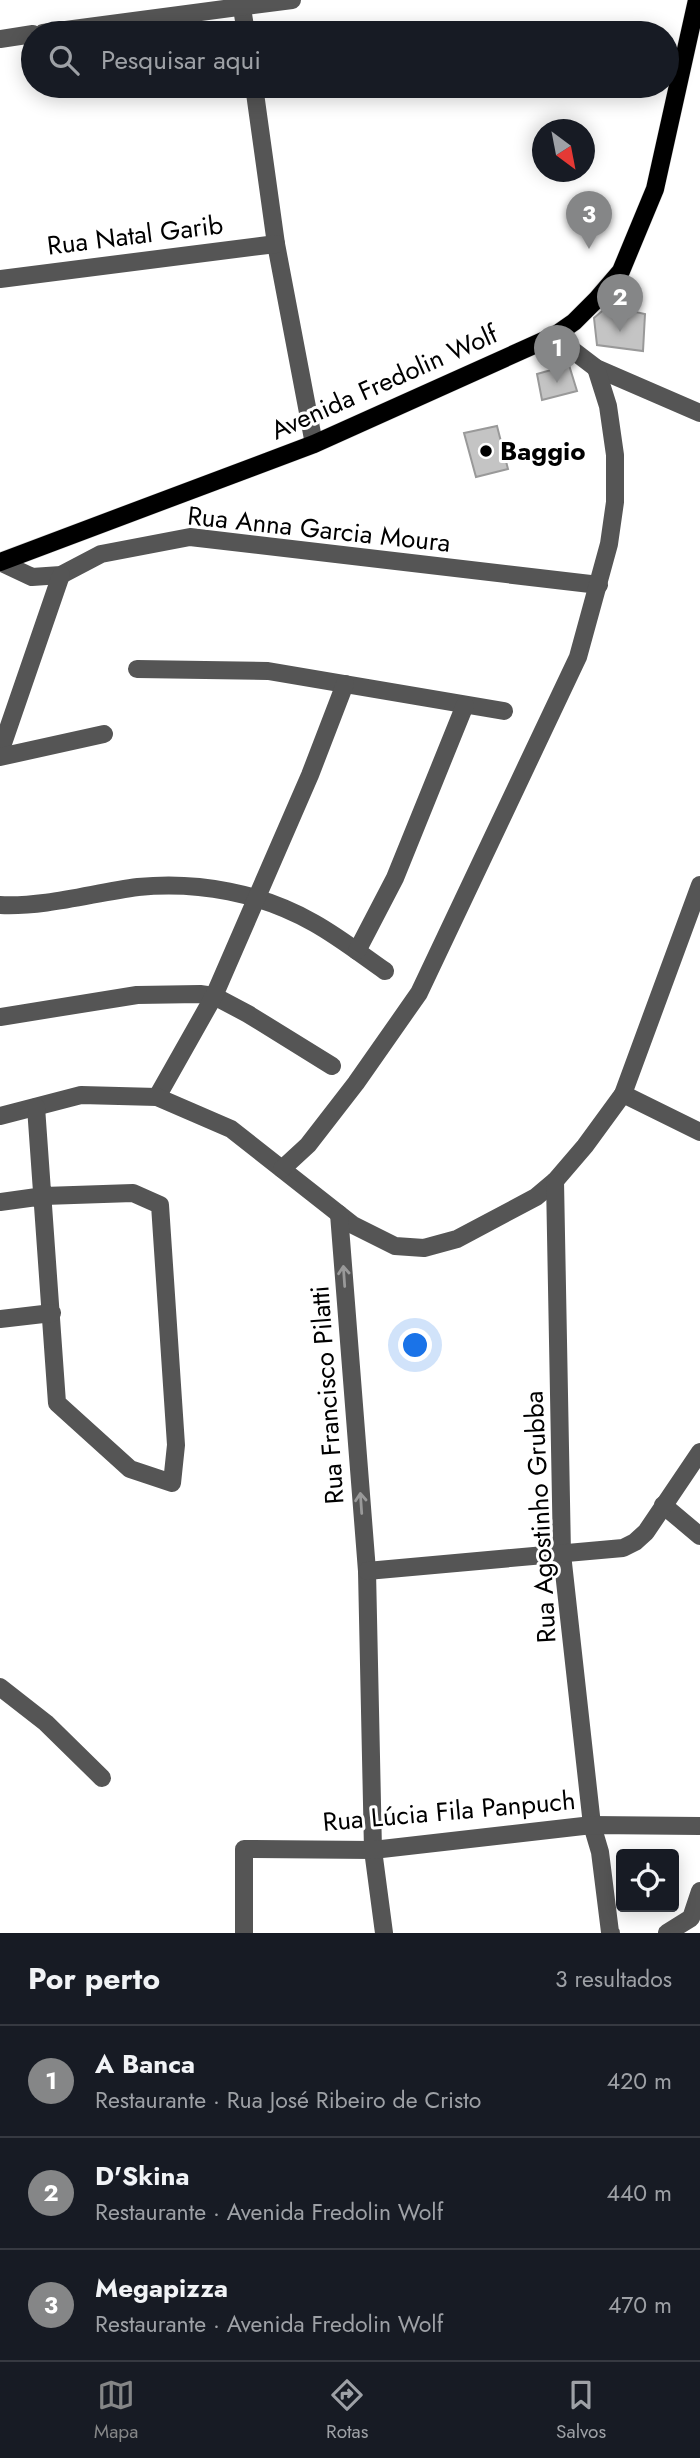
<!DOCTYPE html>
<html lang="pt">
<meta charset="utf-8">
<style>
:root{--surface:#171b24;--page:#20242c;--text:#f1f3f6;--muted:#9ea1a6;--line:#363941;--accent:#858687}
body{margin:0;font-family:Jost,sans-serif;background:var(--page);color:var(--text)}
.controls{position:absolute;right:21px;bottom:21px;display:grid;overflow:hidden;border-radius:7px;box-shadow:0 4px 18px #0003}
.controls button{width:63px;height:63px;display:grid;place-items:center;padding:0;border:0;border-bottom:2px solid var(--line);background:var(--surface);color:var(--text);font:35px sans-serif}
.compass{position:absolute;left:532px;top:119px;width:63px;height:63px;border-radius:50%;background:var(--surface);box-shadow:0 4px 18px #0003;rotate:148deg}
.you{position:absolute;left:416px;top:1346px;width:24px;height:24px;margin:-18px;border:5px solid #fff;border-radius:50%;background:#1a73e8;box-shadow:0 0 0 10px #1a73e833}
.badge{display:grid;place-items:center;width:46px;height:46px;border-radius:50%;background:var(--accent);color:#fff;font-size:23px;font-weight:700}
.pin{position:absolute;translate:-50% -58px;filter:drop-shadow(0 2px 4px #0008)}
.pin::after{content:'';position:absolute;top:37px;width:24px;height:21px;background:inherit;clip-path:polygon(0 0,100% 0,50% 100%)}
.list{margin:0;padding:0;list-style:none}
h2{display:flex;justify-content:space-between;align-items:center;height:91px;margin:0;padding:0 28px;font-size:30px}
h2 small{font-size:23px;font-weight:400;color:var(--muted)}
.list li{display:grid;grid-template-columns:46px 1fr auto;gap:21px;align-items:center;box-sizing:border-box;height:112px;padding:0 28px;border-top:2px solid var(--line)}
.list b{display:block;font-size:26px;white-space:nowrap}
.list p{margin:0;font-size:23px;white-space:nowrap;color:var(--muted)}
.list em{font-size:23px;font-style:normal;color:var(--muted)}
.icon{flex:none;width:38px;height:38px;fill:none;stroke:currentColor;stroke-width:2;stroke-linecap:round;stroke-linejoin:round}
.map{position:relative;flex:none;width:700px;height:1933px;overflow:hidden}
.search{position:absolute;background:var(--surface);box-shadow:0 4px 18px #0003;left:21px;right:21px;top:21px;height:77px;display:flex;align-items:center;gap:18px;box-sizing:border-box;padding:0 24px;border-radius:38px;color:var(--muted);font-size:26px}
.sheet{height:427px;background:var(--surface)}
nav{display:flex;justify-content:space-around;align-items:center;box-sizing:border-box;height:98px;border-top:2px solid var(--line);background:var(--surface);font-size:19px;color:var(--muted)}
nav a{display:grid;justify-items:center;gap:4px}
nav .on{color:var(--accent)}
.map>svg:first-child{display:block}
.building{fill:#c4c4c4;stroke:#999;stroke-width:2}
.lines{fill:none;stroke-linecap:round;stroke-linejoin:round}
.major-casing{stroke:#dbdbdb;stroke-width:19}
.minor{stroke:#555;stroke-width:18}
.major{stroke:#000;stroke-width:18}
.oneway{stroke:#999}
.poi-dot{fill:#000;stroke:#fff;stroke-width:2.5}
.labels{text-anchor:middle;dominant-baseline:central;stroke-width:6;stroke-linejoin:round;paint-order:stroke}
.street-label{font-size:26px;fill:#000;stroke:#fff}
.poi-label{font-size:26px;font-weight:bold;fill:#000;stroke:#fff;text-anchor:start}
</style>
<div class="map">
<svg width="700" height="1933" viewBox="0 0 700 1933">
<rect width="100%" height="100%" fill="#fff"/>
<!-- building -->
<g class="building">
<polygon points="608,306 645,314 643,351 597,345 594,318"/>
<polygon points="569,365 577,391 542,400 537,374"/>
<polygon points="497,426 508,469 476,477 464,433"/>
</g>
<g class="lines">
<defs>
<polyline id="major" points="0,562 314,444 554,336 574,322 597,299 621,271 655,189 697,0"/>
</defs>
<!-- major casing -->
<use href="#major" class="major-casing"/>
<!-- minor -->
<g class="minor">
<polyline points="242,8 246,33"/>
<polyline points="43,33 292,0"/>
<polyline points="0,39 33,34"/>
<polyline points="254,86 276,244 314,444"/>
<polyline points="0,279 276,244"/>
<polyline points="554,336 596,368 700,413"/>
<polyline points="0,562 32,577 61,575 101,554 190,537 599,585"/>
<polyline points="137,669 268,671 504,711"/>
<polyline points="0,752 61,575"/>
<polyline points="0,757 104,734"/>
<path d="M0,905C47,907 92,893 138,887C199,881 261,893 314,923C339,937 362,955 385,971"/>
<polyline points="357,951 395,878 465,705"/>
<polyline points="0,1017 137,995 200,994 214,996 248,1014 332,1066"/>
<polyline points="623,1094 700,1132"/>
<polyline points="157,1097 214,996 310,775 345,684"/>
<polyline points="0,1116 81,1095 157,1097 231,1129 353,1225 395,1246 424,1248 457,1239 536,1197 555,1181 585,1146 623,1094 700,885"/>
<polyline points="282,1169 308,1145 356,1083 419,993 578,657 609,544 615,502 615,455 608,406 596,368"/>
<polyline points="555,1181 562,1554 592,1825 600,1852 610,1932 611,1933"/>
<polyline points="0,1202 44,1196 133,1193 160,1205 176,1445 172,1483 130,1469 57,1403 36,1107"/>
<polyline points="339,1214 367,1571 373,1850 384,1933"/>
<polyline points="0,1319 52,1313"/>
<polyline points="663,1505 700,1536"/>
<polyline points="367,1571 623,1548 635,1542 646,1532 700,1452"/>
<polyline points="0,1687 46,1723 102,1778"/>
<polyline points="244,1933 244,1849 373,1850 592,1825 700,1826"/>
<polyline points="667,1933 691,1918 700,1891"/>
</g>
<!-- major -->
<use href="#major" class="major"/>
</g>
<!-- one-way arrows -->
<defs><path id="oneway-shaft" d="M-6 0H5M1.5-3L5.5 0L1.5 3" fill="none" stroke-width="1.6" stroke-linecap="round" stroke-linejoin="round" transform="scale(1.75)"/></defs>
<g class="oneway">
<use href="#oneway-shaft" transform="translate(344 1276) rotate(-94)"/>
<use href="#oneway-shaft" transform="translate(361 1503) rotate(-94)"/>
</g>
<!-- markers -->
<circle class="poi-dot" cx="486" cy="451" r="7"/>
<g class="labels">
<!-- street labels -->
<g class="street-label">
<text transform="translate(135 235) rotate(-7)">Rua Natal Garib</text>
<text transform="translate(384 382) rotate(-24)">Avenida Fredolin Wolf</text>
<text transform="translate(319 529) rotate(6)">Rua Anna Garcia Moura</text>
<text transform="translate(327 1395) rotate(-94)">Rua Francisco Pilatti</text>
<text transform="translate(540 1517) rotate(-93)">Rua Agostinho Grubba</text>
<text transform="translate(449 1811) rotate(-5)">Rua Lúcia Fila Panpuch</text>
</g>
<!-- poi labels -->
<g class="poi-label">
<text x="500" y="451">Baggio</text>
</g>
</g>
</svg>
<div class="controls">
<button><svg class="icon" aria-label="locate" viewBox="0 0 24 24"><circle cx="12" cy="12" r="6"/><path d="M12 2v4M12 18v4M2 12h4M18 12h4"/></svg></button>
</div>
<svg class="compass" viewBox="-18 -18 36 36"><path d="M0-13l5 13h-10z" fill="#e53935"/><path d="M0 13l5-13h-10z" fill="#9ea1a6"/></svg>
<div class="you"></div>
<div class="pin badge" style="left:557px;top:383px">1</div>
<div class="pin badge" style="left:620px;top:332px">2</div>
<div class="pin badge" style="left:589px;top:249px">3</div>
<div class="search"><svg class="icon" aria-label="search" viewBox="0 0 24 24"><circle cx="10" cy="10" r="6"/><path d="M15 15l6 6"/></svg>Pesquisar aqui</div>
</div>
<section class="sheet">
<h2>Por perto<small>3 resultados</small></h2>
<ul class="list">
<li><span class="badge">1</span><div><b>A Banca</b><p>Restaurante · Rua José Ribeiro de Cristo</p></div><em>420 m</em></li>
<li><span class="badge">2</span><div><b>D'Skina</b><p>Restaurante · Avenida Fredolin Wolf</p></div><em>440 m</em></li>
<li><span class="badge">3</span><div><b>Megapizza</b><p>Restaurante · Avenida Fredolin Wolf</p></div><em>470 m</em></li>
</ul>
</section>
<nav>
<a class="on"><svg class="icon" aria-label="map" viewBox="0 0 24 24"><path d="M3 6l6-2 6 2 6-2v14l-6 2-6-2-6 2zM9 4v14M15 6v14"/></svg>Mapa</a>
<a><svg class="icon" aria-label="directions" viewBox="0 0 24 24"><path d="M12 3l9 9-9 9-9-9zM9 14v-3h6M13 9l2 2-2 2"/></svg>Rotas</a>
<a><svg class="icon" aria-label="saved" viewBox="0 0 24 24"><path d="M7 4h10v16l-5-4-5 4z"/></svg>Salvos</a>
</nav>
